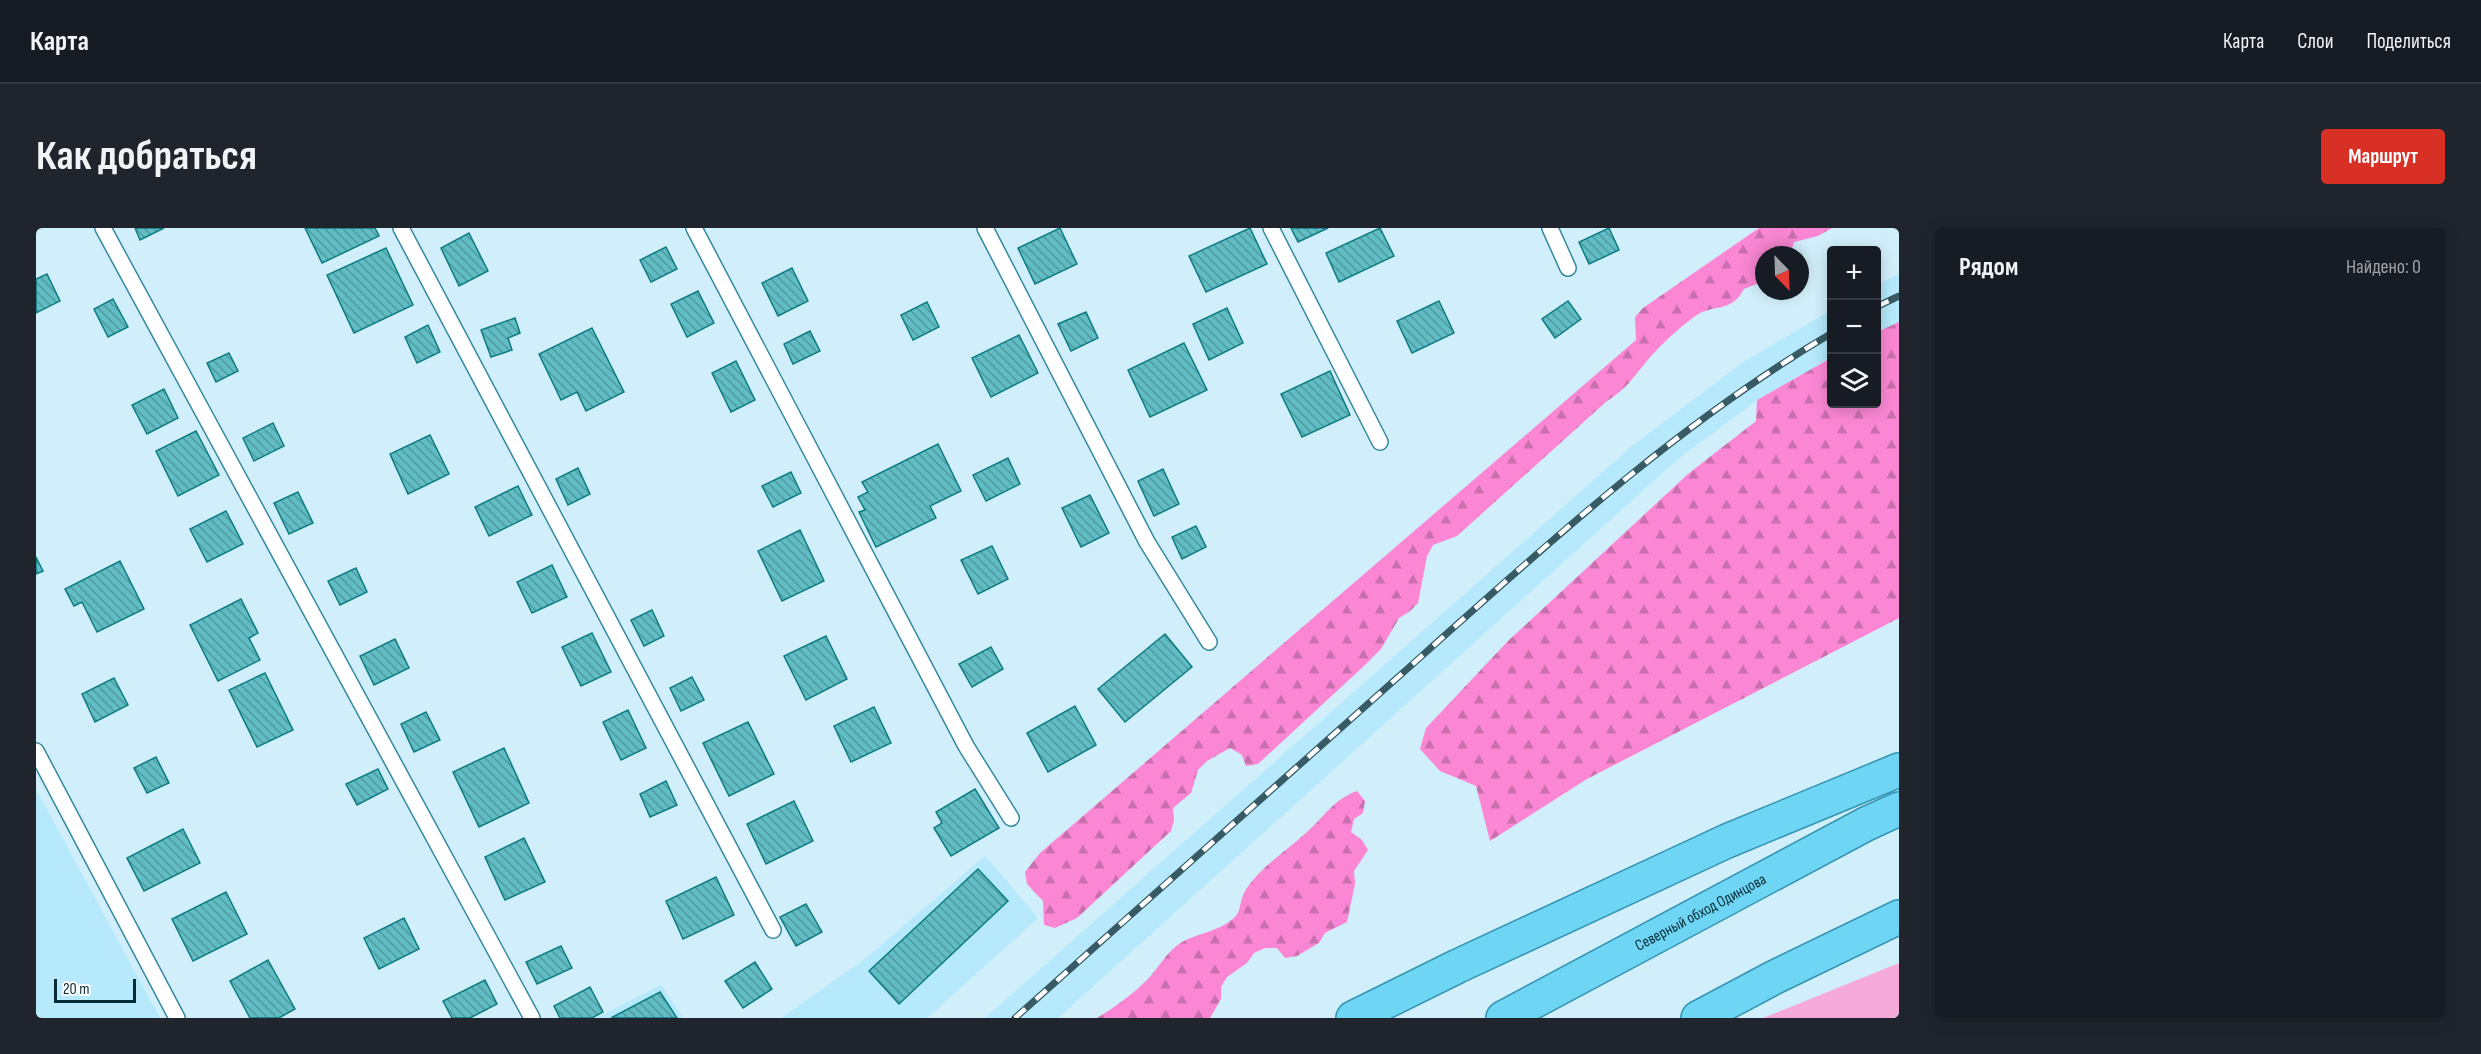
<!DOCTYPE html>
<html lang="ru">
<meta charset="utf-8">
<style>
:root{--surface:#171b24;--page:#20242c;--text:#f1f3f6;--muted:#9ea1a6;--line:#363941;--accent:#d93025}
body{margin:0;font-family:"Sofia Sans Condensed",sans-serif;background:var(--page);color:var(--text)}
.controls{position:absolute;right:18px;top:18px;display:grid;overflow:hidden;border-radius:6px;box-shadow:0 3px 15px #0003}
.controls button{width:54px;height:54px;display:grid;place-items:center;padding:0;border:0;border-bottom:2px solid var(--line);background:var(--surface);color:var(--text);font:30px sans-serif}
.compass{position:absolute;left:1719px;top:18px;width:54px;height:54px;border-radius:50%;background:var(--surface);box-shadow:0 3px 15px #0003;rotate:157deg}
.scale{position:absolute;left:18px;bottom:15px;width:82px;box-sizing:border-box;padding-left:6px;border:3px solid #082c36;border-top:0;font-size:16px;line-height:21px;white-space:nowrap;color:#082c36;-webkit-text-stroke:4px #fff;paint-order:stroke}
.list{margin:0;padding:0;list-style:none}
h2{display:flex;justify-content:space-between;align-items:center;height:78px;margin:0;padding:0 24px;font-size:26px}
h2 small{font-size:20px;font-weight:400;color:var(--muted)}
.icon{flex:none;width:33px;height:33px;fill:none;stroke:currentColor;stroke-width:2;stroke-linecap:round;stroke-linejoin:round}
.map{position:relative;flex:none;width:1863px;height:790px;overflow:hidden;border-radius:6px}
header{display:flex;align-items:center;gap:36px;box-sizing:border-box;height:84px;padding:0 30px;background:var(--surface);border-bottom:2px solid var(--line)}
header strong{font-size:28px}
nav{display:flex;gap:33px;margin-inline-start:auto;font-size:21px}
.intro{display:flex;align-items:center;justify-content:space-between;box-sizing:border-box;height:144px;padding:0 36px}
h1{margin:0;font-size:42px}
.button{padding:15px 27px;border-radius:6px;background:var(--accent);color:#fff;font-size:21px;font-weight:700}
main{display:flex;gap:36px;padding:0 36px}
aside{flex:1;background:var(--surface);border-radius:6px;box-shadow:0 3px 15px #0003}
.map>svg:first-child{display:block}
.built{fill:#b5e9fb}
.green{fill:#f6aada}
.forest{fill:url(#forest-firs)}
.building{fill:url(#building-back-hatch);stroke:#0c7b82;stroke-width:1.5}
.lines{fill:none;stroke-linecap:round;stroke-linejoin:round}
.service-casing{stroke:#3589a3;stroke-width:18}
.trunk-casing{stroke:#3393b0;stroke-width:36}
.service{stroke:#fff;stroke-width:15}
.trunk{stroke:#6ed6f4;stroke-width:33}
.rail-casing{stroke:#385a65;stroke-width:7}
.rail{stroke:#fff;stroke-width:4.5;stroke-dasharray:14;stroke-linecap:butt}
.labels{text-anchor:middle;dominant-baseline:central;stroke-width:6;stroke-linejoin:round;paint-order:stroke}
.street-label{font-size:16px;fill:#082c36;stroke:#fff}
</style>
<header>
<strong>Карта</strong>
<nav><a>Карта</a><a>Слои</a><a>Поделиться</a></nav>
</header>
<div class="intro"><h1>Как добраться</h1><a class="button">Маршрут</a></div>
<main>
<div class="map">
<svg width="1863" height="790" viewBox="0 0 1863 790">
<defs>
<pattern id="forest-firs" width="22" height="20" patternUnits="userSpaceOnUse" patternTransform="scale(1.5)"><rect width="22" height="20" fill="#fb87d4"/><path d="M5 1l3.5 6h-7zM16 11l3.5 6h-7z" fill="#c96fad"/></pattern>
<pattern id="building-back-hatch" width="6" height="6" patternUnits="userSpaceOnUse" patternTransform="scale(1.5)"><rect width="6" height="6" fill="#61bdc3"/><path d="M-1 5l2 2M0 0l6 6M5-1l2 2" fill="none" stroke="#4e9a9f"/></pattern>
</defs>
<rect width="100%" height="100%" fill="#d1effa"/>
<!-- built -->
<g class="built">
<polygon points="1863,46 1863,94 1841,104 1840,57"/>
<polygon points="1795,82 1795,130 1721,172 1642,231 1022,790 949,790 1595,219 1706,135"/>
<polygon points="0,561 124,790 0,790"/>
<polygon points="949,628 1002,690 891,790 745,790 829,731"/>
<polygon points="625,757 647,790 560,790"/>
</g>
<!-- green -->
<polygon class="green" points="1863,735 1863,790 1727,790"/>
<!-- forest -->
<g class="forest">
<path d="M1723,0H1796L1782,8L1758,14L1754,27H1728V53L1708,61C1695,86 1676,75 1658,89C1642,101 1623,118 1610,134C1598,149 1588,163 1571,173L1421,308L1397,317L1391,328L1382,375L1373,384L1363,390L1345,421L1328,438L1222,536L1210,538L1206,527L1194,520L1171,533L1162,542L1155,565L1137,580L1138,592L1135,603L1041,690L1019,700L1008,697L1007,673L991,656L989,644L1004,625L1600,112L1599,89L1607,80Z"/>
<polygon points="1863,94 1863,390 1551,551 1454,613 1440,558 1404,543 1384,521 1390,500 1472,413 1652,246 1720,193 1721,172 1795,130 1796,176 1840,176 1841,104"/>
<path d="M1321,563L1329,573L1327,585L1318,591L1315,604L1326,612L1332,622L1318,643L1319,656L1311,694L1289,705L1283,715L1261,728L1249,730L1241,720H1229L1218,725L1211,735L1191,749L1185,759V771L1174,790H1061C1079,779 1097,766 1112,751C1123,739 1132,722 1146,714C1163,705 1187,702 1200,688C1205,682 1204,671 1209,663C1225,638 1251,623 1272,603C1289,588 1298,571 1321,563Z"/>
</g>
<!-- building -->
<g class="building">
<polygon points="99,0 128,0 104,12"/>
<polygon points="269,0 339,0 343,8 286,35"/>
<polygon points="1024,0 1041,36 999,56 982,20"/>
<polygon points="1214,0 1231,36 1170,64 1153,28"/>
<polygon points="1255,0 1292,0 1262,14"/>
<polygon points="1344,0 1358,28 1303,54 1290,25"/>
<polygon points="1573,0 1583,22 1553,36 1543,14"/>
<polygon points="433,5 452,43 423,58 405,20"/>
<polygon points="630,19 641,41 615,54 604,32"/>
<polygon points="350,20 377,77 318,105 291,47"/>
<polygon points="756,40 772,73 742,88 726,55"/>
<polygon points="11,46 24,73 0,85 0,51"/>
<polygon points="662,63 678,95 651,109 635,76"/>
<polygon points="77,71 92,99 72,109 58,81"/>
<polygon points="1403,73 1418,105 1376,125 1361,93"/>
<polygon points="1532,73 1545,91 1519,110 1506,91"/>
<polygon points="891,74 903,99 877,112 865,87"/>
<polygon points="1191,80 1207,115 1173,132 1157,96"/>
<polygon points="1050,84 1062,110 1035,123 1022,96"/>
<polygon points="479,90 484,105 472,110 476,122 455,129 445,102"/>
<polygon points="392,97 404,124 381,135 369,109"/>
<polygon points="556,100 588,164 550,183 541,164 525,172 503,126"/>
<polygon points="774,103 784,123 757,136 748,116"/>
<polygon points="983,107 1002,145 955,169 936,130"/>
<polygon points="1148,115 1171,162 1114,189 1092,142"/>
<polygon points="193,125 202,143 180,154 171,135"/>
<polygon points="700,133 719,172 695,184 676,145"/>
<polygon points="1294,143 1314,187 1266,209 1245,166"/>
<polygon points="128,161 142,190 111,206 96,177"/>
<polygon points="237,195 248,218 218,233 207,210"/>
<polygon points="160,203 183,247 142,268 120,223"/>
<polygon points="394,207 413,246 372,266 354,226"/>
<polygon points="902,216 925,263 894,278 900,290 840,319 823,284 829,282 822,269 832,264 826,254"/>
<polygon points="972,230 984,256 950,273 937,247"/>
<polygon points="542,240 554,266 532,277 520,251"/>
<polygon points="1127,241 1143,276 1118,288 1102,253"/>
<polygon points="755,244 765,265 737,279 726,258"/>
<polygon points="482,258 496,287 453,308 439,279"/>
<polygon points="262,264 277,295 253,306 238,275"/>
<polygon points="1054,267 1073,305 1045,319 1026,280"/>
<polygon points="190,283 207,316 171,334 154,301"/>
<polygon points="1160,298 1170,319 1146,331 1136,309"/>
<polygon points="764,302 788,353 746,373 722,323"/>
<polygon points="956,318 972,351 942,366 925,332"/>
<polygon points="0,329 7,343 0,346"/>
<polygon points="84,333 108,381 61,404 46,374 38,378 29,361"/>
<polygon points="516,337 531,369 496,385 481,354"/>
<polygon points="320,340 331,364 304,377 292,353"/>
<polygon points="205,371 222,405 213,410 224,432 182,453 154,397"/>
<polygon points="616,382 628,408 608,418 595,392"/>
<polygon points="556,405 575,444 545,458 526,419"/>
<polygon points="1129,406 1156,439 1089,494 1062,461"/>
<polygon points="790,408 811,451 770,472 748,428"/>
<polygon points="359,411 373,440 338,457 324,428"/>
<polygon points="955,419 967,441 936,459 923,436"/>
<polygon points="229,445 257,502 221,519 193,462"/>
<polygon points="656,449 668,472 645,483 634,460"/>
<polygon points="78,450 92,477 59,494 46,466"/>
<polygon points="1039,478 1060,517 1012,544 991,505"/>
<polygon points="838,479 855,515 815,534 798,498"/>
<polygon points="592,482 610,520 585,532 567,494"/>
<polygon points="390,484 404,512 378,524 365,496"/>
<polygon points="712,494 738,546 693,568 667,515"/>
<polygon points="468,520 493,575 443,599 417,544"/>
<polygon points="120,529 133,555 111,565 98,540"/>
<polygon points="342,541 352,561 321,577 310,556"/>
<polygon points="630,553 641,577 614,589 604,566"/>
<polygon points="939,561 963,600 915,628 898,600 906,595 900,584"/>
<polygon points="758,573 777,613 730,636 711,596"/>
<polygon points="147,601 164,635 108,663 91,630"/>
<polygon points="488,610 509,654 469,672 449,629"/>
<polygon points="942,641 972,673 863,776 833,743"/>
<polygon points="680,649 698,687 647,711 630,673"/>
<polygon points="190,664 211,706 157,733 136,691"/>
<polygon points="770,676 786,704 760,718 744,689"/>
<polygon points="368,690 383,721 343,741 328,710"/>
<polygon points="525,718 536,740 501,756 490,734"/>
<polygon points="232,732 259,781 243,790 214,790 194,753"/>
<polygon points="719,734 736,761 707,780 689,753"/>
<polygon points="449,752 461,776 434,790 416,790 407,773"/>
<polygon points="554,759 567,784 556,790 524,790 518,778"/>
<polygon points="624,764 641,790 575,790"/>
</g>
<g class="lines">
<defs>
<g id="service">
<polyline points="67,0 496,790"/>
<polyline points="365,0 737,702"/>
<polyline points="658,0 930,518 975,590"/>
<polyline points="949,0 1111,314 1173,414"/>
<polyline points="1235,0 1344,214"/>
<polyline points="1514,0 1532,40"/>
<polyline points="0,523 141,790"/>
</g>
<g id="trunk">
<polyline points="1317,790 1422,738 1691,613 1863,542"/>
<path id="s1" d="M1467,790L1830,596L1863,581"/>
<polyline points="1662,790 1739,749 1863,689"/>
</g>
</defs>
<!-- service casing -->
<use href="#service" class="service-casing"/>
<!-- trunk casing -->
<use href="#trunk" class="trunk-casing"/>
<!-- service -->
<use href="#service" class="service"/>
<!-- trunk -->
<use href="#trunk" class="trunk"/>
<defs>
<g id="rail">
<polyline points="1840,79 1863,68"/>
<path d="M979,790C1115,669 1252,547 1388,426C1517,311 1646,193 1796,105"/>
</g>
</defs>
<!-- rail casing -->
<use href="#rail" class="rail-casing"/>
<!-- rail -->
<use href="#rail" class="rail"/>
</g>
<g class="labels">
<!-- street labels -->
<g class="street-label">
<text stroke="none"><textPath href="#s1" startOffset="224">Северный обход Одинцова</textPath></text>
</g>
</g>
</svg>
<div class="controls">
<button>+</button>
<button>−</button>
<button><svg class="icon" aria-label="layers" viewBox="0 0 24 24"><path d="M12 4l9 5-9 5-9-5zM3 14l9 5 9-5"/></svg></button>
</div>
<svg class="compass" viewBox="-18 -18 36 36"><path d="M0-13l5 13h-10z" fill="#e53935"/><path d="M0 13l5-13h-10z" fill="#9ea1a6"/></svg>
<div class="scale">20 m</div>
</div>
<aside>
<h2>Рядом<small>Найдено: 0</small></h2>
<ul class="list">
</ul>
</aside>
</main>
